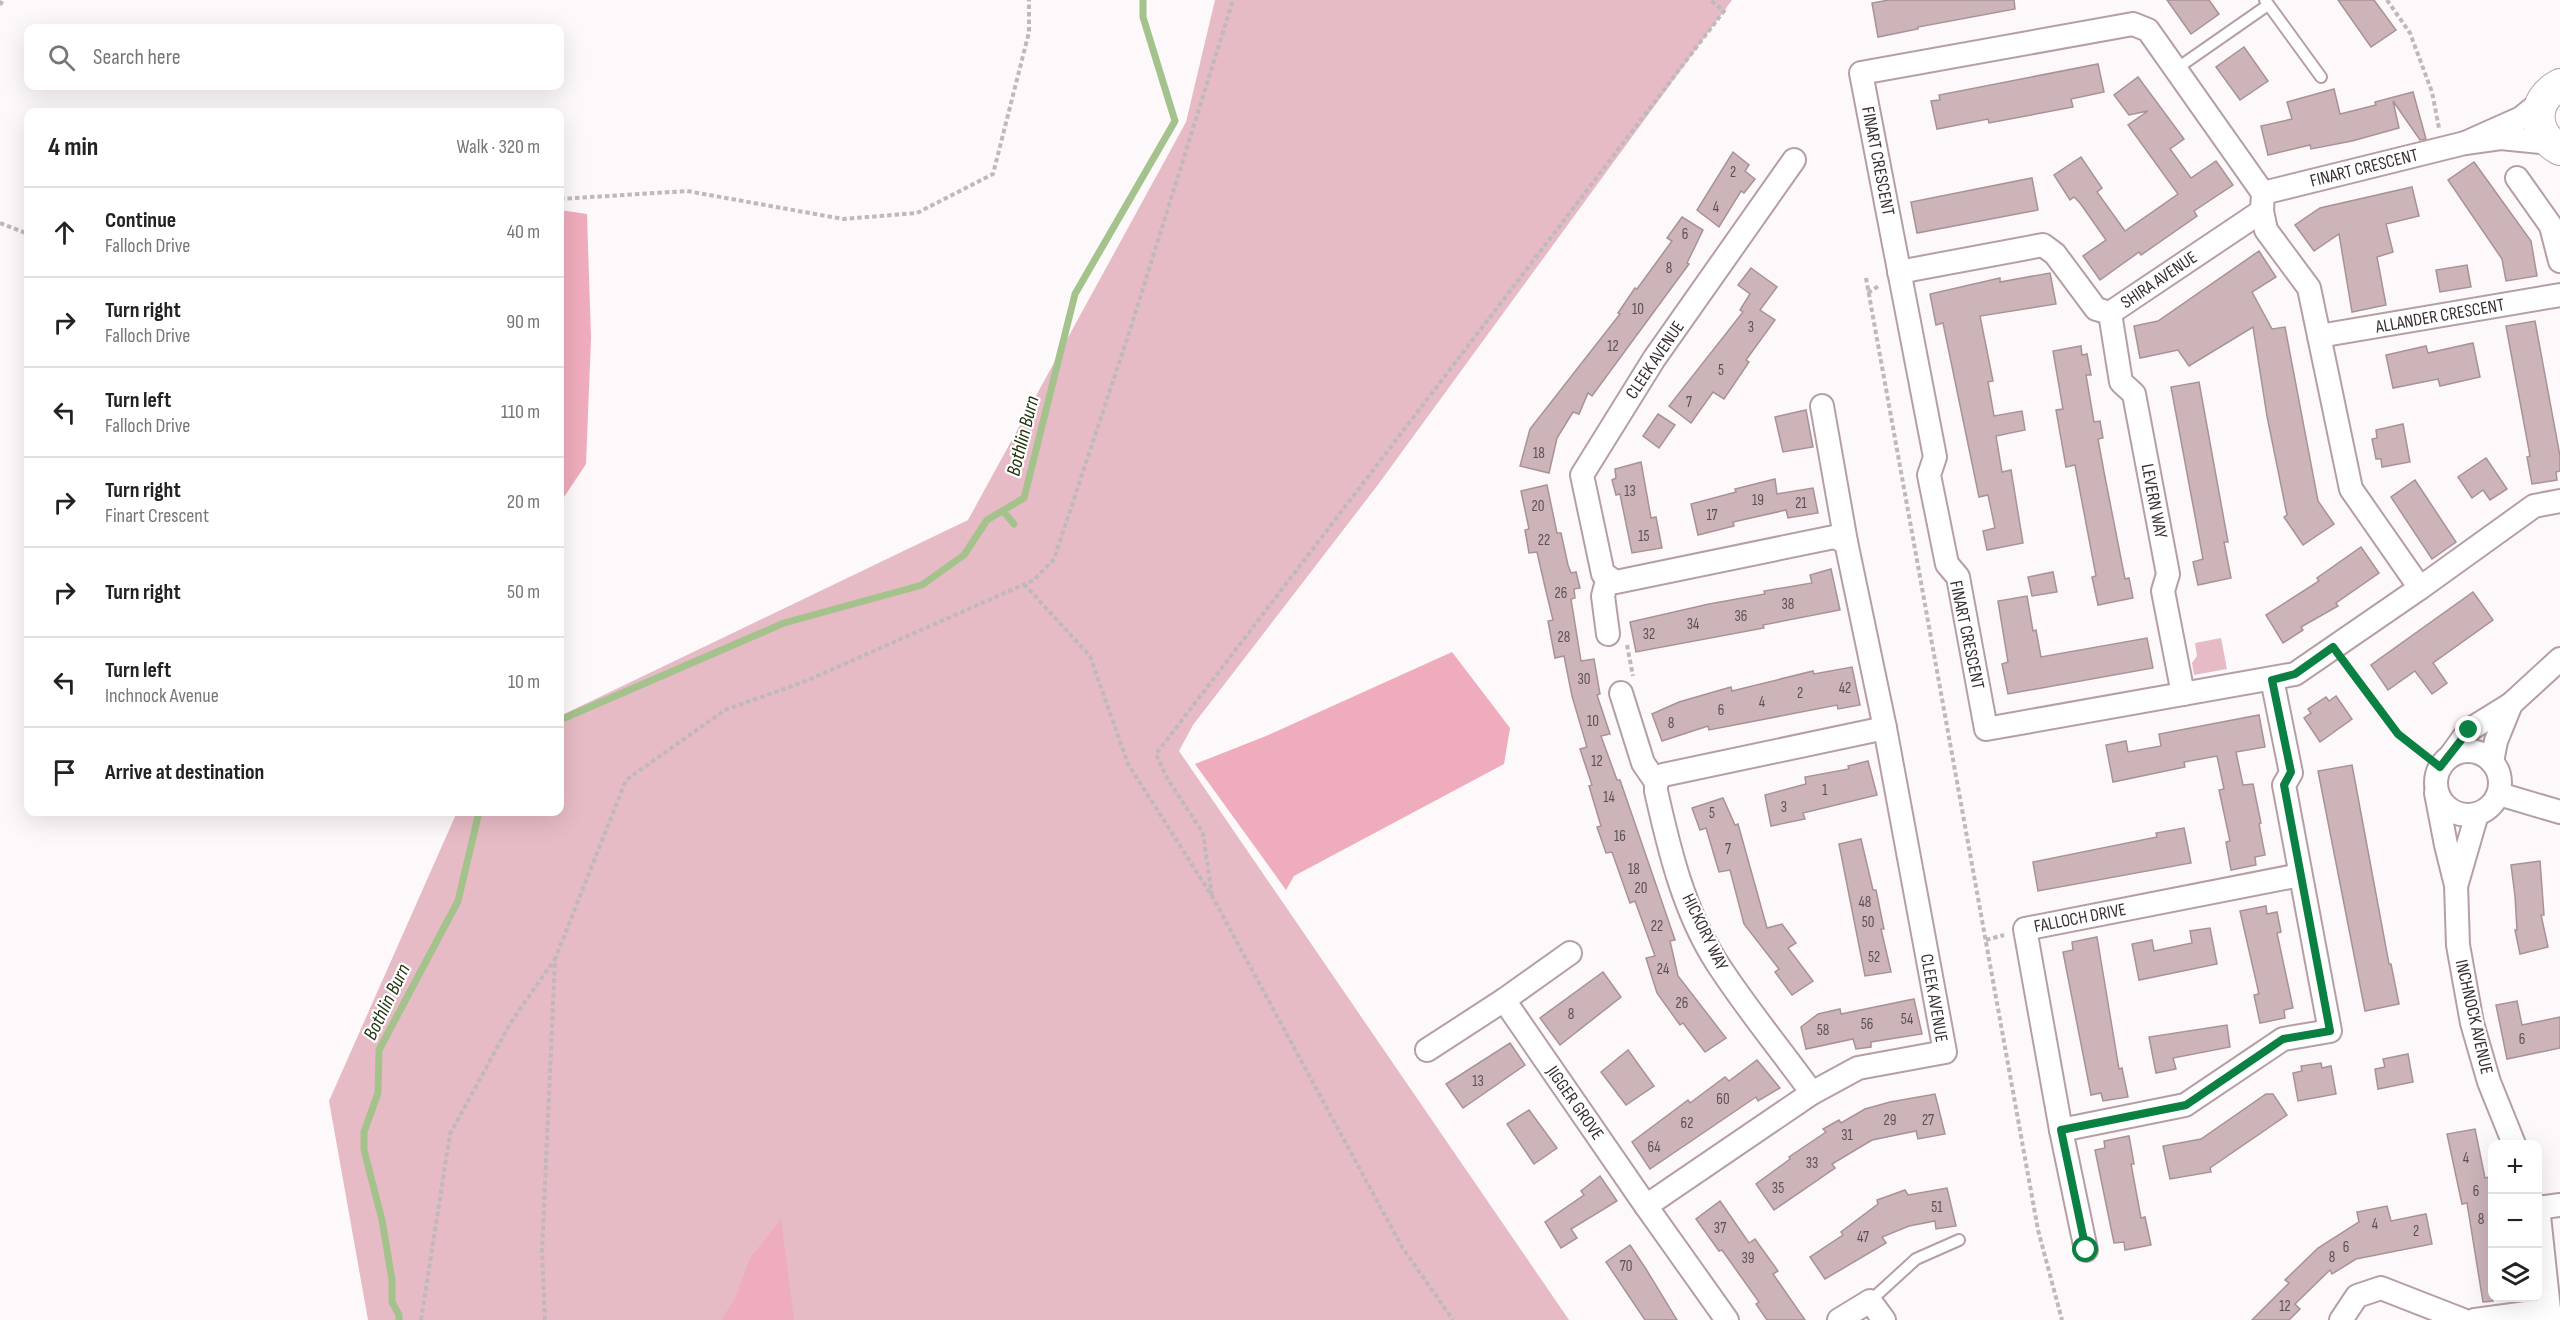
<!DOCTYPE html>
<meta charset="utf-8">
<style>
:root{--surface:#fff;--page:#f2f2f2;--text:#222;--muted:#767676;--line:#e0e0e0}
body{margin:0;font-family:"Sofia Sans Condensed",sans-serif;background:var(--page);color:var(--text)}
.controls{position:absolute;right:18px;bottom:18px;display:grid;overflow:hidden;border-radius:12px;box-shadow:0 6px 24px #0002}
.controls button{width:54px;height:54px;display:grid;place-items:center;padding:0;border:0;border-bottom:2px solid var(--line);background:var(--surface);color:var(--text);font:30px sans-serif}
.stop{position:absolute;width:18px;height:18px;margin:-14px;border:4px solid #0b8043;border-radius:50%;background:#fff}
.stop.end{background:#0b8043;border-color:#fff;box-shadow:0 2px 6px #0008}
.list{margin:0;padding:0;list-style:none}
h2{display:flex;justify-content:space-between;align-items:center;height:78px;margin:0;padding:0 24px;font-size:26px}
h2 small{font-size:20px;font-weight:400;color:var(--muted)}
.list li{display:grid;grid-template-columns:39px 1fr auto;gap:18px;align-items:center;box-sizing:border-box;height:90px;padding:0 24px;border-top:2px solid var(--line)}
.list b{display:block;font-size:22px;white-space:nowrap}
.list p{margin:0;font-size:20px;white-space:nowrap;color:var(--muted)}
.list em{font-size:20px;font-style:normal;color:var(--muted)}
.icon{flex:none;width:33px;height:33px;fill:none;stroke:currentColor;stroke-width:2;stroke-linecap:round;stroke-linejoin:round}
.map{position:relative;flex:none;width:2560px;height:1320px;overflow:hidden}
.search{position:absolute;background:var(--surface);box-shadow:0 6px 24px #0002;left:24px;top:24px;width:540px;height:66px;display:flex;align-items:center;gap:15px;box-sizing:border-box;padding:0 21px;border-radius:12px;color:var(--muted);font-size:22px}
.panel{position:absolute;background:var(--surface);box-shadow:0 6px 24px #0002;left:24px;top:108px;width:540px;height:708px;border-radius:12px}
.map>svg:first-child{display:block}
.green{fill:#e7bbc5}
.forest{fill:#efacbc}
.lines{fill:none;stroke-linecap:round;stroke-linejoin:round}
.stream{stroke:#a4c28c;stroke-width:7}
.building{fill:#ccb4b9;stroke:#a99297;stroke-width:1.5}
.service-casing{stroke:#b69fa4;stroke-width:14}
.minor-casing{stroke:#b69fa4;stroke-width:26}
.secondary-casing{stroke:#b69fa4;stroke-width:34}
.path{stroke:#bfb9ba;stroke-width:4;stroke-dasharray:4.5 3;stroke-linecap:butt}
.service{stroke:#fff;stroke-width:10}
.minor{stroke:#fff;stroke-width:22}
.secondary{stroke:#fff;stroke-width:32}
.route{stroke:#0b8043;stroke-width:8}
.labels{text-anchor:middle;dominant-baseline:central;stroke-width:4.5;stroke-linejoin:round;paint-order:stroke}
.number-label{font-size:15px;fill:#5d5053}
.street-label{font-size:18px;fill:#382f31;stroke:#fff}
.water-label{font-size:20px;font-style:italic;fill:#20340d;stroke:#fff}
</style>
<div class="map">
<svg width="2560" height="1320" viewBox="0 0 2560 1320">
<rect width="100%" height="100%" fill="#fdf8f9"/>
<!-- green -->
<g class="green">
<polygon points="1215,0 1732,0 1377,486 1193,725 1179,751 1569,1320 368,1320 329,1101 457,812 560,812 560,716 968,520 1186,122"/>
<polygon points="2221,638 2227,669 2194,675 2192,663 2197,656 2195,643"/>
</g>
<!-- forest -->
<g class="forest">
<polygon points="560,210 587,214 591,338 586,464 560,503"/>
<polygon points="1452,652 1510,728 1504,764 1294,876 1286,890 1195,764 1266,736"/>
<polygon points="781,1219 794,1320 721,1320 735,1298 750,1258"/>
</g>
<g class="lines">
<!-- stream -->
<g class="stream">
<polyline points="1003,511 1014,524"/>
<polyline points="560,720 784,623 922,585 964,555 987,520 1024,498 1075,294 1175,121 1143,17 1143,0"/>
<polyline points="399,1320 399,1315 392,1302 392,1280 382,1220 364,1150 364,1132 378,1093 379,1050 458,901 479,812"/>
</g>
</g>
<!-- building -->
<g class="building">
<polygon points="1889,0 2014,0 2015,9 1918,27 1918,29 1878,37 1872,3"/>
<polygon points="2167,0 2209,0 2219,14 2191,34"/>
<polygon points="2338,0 2374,0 2396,30 2371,47"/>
<polygon points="2244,47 2268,81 2240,100 2216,67"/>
<polygon points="2098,64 2104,92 2071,99 2073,107 1989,123 1988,119 1937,129 1931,101 1940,100 1939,95"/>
<polygon points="2138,77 2184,139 2170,149 2191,178 2216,161 2233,185 2194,211 2197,216 2141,255 2139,252 2100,280 2083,256 2106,240 2080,203 2074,197 2070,200 2054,175 2081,157 2102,188 2097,192 2125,231 2178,194 2128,125 2148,111 2129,115 2114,95"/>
<polygon points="2334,89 2340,114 2376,105 2375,102 2413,92 2426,139 2420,140 2393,101 2399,128 2352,141 2311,149 2310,145 2268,155 2261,126 2292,119 2287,102"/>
<polygon points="1733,152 1749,165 1745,171 1755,179 1744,193 1741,191 1719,227 1697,210"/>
<polygon points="2474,162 2531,241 2537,276 2506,281 2502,259 2448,180"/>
<polygon points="2032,178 2038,210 1917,233 1911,202"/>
<polygon points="2412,187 2419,216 2386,224 2393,252 2377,257 2386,305 2352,312 2339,234 2314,251 2295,225 2320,208"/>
<polygon points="1682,217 1703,230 1687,263 1689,264 1592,396 1588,393 1579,414 1573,412 1557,438 1549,473 1520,466 1530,429 1620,314 1618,313 1635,288 1637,289 1672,241 1667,238"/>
<polygon points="2259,251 2276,277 2252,292 2272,329 2285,327 2318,501 2334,524 2303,545 2284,517 2287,515 2267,416 2253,327 2189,366 2178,350 2140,358 2134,326 2158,321"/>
<polygon points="2467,265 2471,287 2440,292 2436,270"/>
<polygon points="1751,268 1777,287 1760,310 1775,320 1746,360 1749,362 1724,399 1713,392 1691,423 1669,406 1743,312 1740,310 1750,294 1738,285"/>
<polygon points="2050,273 2056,304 1980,316 1993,381 1988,382 1994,416 2022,411 2025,430 1996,436 2002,472 2011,470 2023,543 1987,550 1983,531 1995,528 1988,495 1979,497 1943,323 1936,325 1930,294 2000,278 2000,282"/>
<polygon points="2535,321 2560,456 2560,471 2556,472 2557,480 2532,484 2527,457 2530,456 2506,326"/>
<polygon points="2473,343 2480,377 2440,386 2438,379 2393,388 2386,355 2426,346 2428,353"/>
<polygon points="2081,346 2082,355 2087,354 2091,375 2086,375 2094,422 2100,421 2103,438 2098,439 2104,472 2125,579 2129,578 2133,598 2098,605 2092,577 2096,576 2075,465 2066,467 2056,410 2063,409 2053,351"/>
<polygon points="2199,382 2228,542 2224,542 2231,578 2198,585 2193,562 2203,559 2171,387"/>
<polygon points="1806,410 1813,447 1783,452 1775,417"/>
<polygon points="1658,414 1675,425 1659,448 1643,436"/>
<polygon points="2403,424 2410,462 2382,467 2381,459 2376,459 2372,439 2377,438 2376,430"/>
<polygon points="2486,458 2507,489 2490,500 2483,490 2472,498 2458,477"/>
<polygon points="1641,462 1651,518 1656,517 1662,548 1632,553 1620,494 1616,495 1612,480 1616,478 1615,469"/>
<polygon points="1775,479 1777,494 1813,488 1818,513 1788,518 1786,510 1733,522 1734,526 1698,535 1691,504 1736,492 1735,489"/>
<polygon points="2415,480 2456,542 2432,559 2391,497"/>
<polygon points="1547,485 1557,533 1561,533 1568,565 1571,573 1576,572 1580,588 1574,589 1575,598 1571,599 1581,661 1594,659 1600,694 1597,695 1610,734 1601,736 1617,780 1620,780 1675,940 1670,941 1678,976 1726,1038 1705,1052 1683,1023 1680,1025 1657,993 1646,958 1655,956 1635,901 1630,903 1612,852 1606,853 1597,827 1601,826 1589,786 1592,785 1580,749 1587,747 1572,696 1564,656 1555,658 1548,621 1553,620 1545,587 1537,552 1529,553 1525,530 1529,529 1521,491"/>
<polygon points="2361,547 2379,573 2336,603 2338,606 2301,627 2303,630 2283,643 2266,615 2319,581 2317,578"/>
<polygon points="1831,569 1840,610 1763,625 1764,628 1636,652 1630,622 1709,604 1765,594 1764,591 1812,583 1810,575"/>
<polygon points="2053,572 2057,592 2032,596 2028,577"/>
<polygon points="2473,592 2493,620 2433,663 2447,683 2432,694 2415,671 2388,690 2371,665"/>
<polygon points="2027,596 2033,631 2036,630 2041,657 2147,638 2153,668 2008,694 2002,664 2008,662 1998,601"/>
<polygon points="1852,667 1860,705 1838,709 1837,705 1709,730 1708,726 1662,741 1652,714 1679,702 1731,687 1732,691 1813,671 1814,674"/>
<polygon points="2336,696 2352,719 2320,742 2304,718 2311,713 2308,709 2326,697 2329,701"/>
<polygon points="2259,715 2265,747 2236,752 2243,785 2253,784 2261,823 2259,824 2265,855 2255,857 2256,865 2231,870 2226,842 2230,841 2219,790 2224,789 2217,756 2184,762 2185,767 2113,782 2106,745 2126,741 2128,752 2161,746 2159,734"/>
<polygon points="1868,761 1877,795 1803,813 1805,819 1771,826 1765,795 1806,784 1805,777 1849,769 1848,766"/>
<polygon points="2352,765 2389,964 2391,964 2399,1004 2365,1011 2318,771"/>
<polygon points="1723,798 1735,825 1738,824 1767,928 1782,924 1796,943 1788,948 1813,981 1792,995 1775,972 1779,969 1744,924 1730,870 1719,872 1706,828 1700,830 1692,808"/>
<polygon points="2184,828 2191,863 2038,891 2033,862 2157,837 2156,833"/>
<polygon points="1861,839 1873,890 1876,890 1884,929 1881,929 1891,972 1865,976 1839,844"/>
<polygon points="2540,861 2544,915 2541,915 2548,947 2520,954 2515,930 2517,930 2515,896 2511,865"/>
<polygon points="2266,906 2267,914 2277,912 2281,932 2277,933 2293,1008 2284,1010 2285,1018 2260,1023 2254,995 2259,994 2240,911"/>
<polygon points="2210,928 2217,964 2139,980 2132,944 2152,940 2154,951 2192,943 2190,931"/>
<polygon points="2097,937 2119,1069 2122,1068 2128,1097 2103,1101 2101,1093 2091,1095 2063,952 2073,950 2072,942"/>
<polygon points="1603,972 1621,997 1560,1045 1540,1018"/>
<polygon points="1914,999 1922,1034 1871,1042 1871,1047 1856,1049 1853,1039 1806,1049 1801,1027 1818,1014 1840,1009 1841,1014"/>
<polygon points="2517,1001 2522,1025 2560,1017 2560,1048 2507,1059 2496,1005"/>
<polygon points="2227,1025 2230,1047 2173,1058 2176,1069 2156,1073 2149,1037"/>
<polygon points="1510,1043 1525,1065 1463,1108 1446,1084"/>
<polygon points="1628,1050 1654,1086 1626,1105 1601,1072"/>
<polygon points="2408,1054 2413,1082 2378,1089 2375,1069 2385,1067 2383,1059"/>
<polygon points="1757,1060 1780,1088 1758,1101 1756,1097 1650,1169 1632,1142 1688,1100 1690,1103 1725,1077 1729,1081"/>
<polygon points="2321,1063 2322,1068 2331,1066 2336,1094 2298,1101 2293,1073 2302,1071 2301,1066"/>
<polygon points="1935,1094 1945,1134 1918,1139 1916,1131 1872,1140 1832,1164 1835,1168 1774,1210 1756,1184 1790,1159 1789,1157 1826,1132 1823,1129 1839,1120 1841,1123 1865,1109 1890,1102"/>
<polygon points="2266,1094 2273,1094 2287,1115 2210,1168 2211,1172 2170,1179 2163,1146 2201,1139"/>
<polygon points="1529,1110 1557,1148 1534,1164 1507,1124"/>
<polygon points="2475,1129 2485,1178 2493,1176 2493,1301 2483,1302 2467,1203 2462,1204 2447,1134"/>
<polygon points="2129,1136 2134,1164 2131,1164 2141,1218 2145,1217 2151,1245 2125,1250 2124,1242 2114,1243 2095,1150 2105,1148 2104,1141"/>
<polygon points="1600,1176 1617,1201 1571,1229 1577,1238 1561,1248 1545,1222 1584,1195 1581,1191"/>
<polygon points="1947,1188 1956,1226 1936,1229 1935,1221 1909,1226 1882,1237 1886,1243 1825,1279 1810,1257 1843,1235 1841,1232 1878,1204 1877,1200 1905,1190 1908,1195"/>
<polygon points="1720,1201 1749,1243 1755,1239 1778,1271 1773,1274 1805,1320 1767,1320 1756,1304 1759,1302 1722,1250 1719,1251 1696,1219"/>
<polygon points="2387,1206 2391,1221 2426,1214 2432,1244 2356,1259 2332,1274 2330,1270 2295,1304 2300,1309 2289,1320 2252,1320 2289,1283 2285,1280 2318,1248 2359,1222 2357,1212"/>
<polygon points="1630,1245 1646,1269 1677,1320 1645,1320 1606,1262"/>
</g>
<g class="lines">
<defs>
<g id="service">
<polyline points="2265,0 2321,77"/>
<polyline points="2176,69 2268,5"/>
<polyline points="1870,1301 1916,1259 1959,1240"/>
</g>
<g id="minor">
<polyline points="2542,101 2521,118 2465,143 2501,138 2549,143"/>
<polyline points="2517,178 2551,226 2560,261"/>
<polyline points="2263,193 2262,211 2266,230 2309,288 2351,489 2420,588 2295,674 1986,729 1958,577 1947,564 1929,475 1935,457 1861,73 2133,24 2148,30 2263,193 2465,143"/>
<polyline points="1899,272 2043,245 2055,254 2096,309 2110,313 2262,211"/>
<polyline points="2110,313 2121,382 2134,394 2168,574 2163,591 2183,694"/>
<polyline points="2319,336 2560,295"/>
<polyline points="1822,406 1846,542"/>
<polyline points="1608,577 1603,596 1608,634"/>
<polyline points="2420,588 2534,506 2560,501"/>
<polyline points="1621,693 1643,763 1656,782"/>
<circle cx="2468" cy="783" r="32"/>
<polyline points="2451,755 2469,730 2511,704 2560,659"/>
<polyline points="2492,762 2496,741 2511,704"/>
<polyline points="2436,793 2446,845 2456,885 2458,945 2472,1023 2489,1082 2514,1144"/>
<polyline points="2499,794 2560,812"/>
<polyline points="2457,883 2477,814"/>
<polyline points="1504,1000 1646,1206"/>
<polyline points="1427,1050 1504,1000 1570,953"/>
<path d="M1812,1093C1781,1050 1746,1008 1717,963C1684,912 1669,849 1656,791V782L1663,775L1885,728"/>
<polyline points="2061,1130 2185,1105 2283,1039 2330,1031 2284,785 2291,773 2272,679"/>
<polyline points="2538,1206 2549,1310 2552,1320"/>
<polyline points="2538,1208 2560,1205"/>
<polyline points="2086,1250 2061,1130 2025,929 2300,875"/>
<polyline points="1727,1320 1646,1206 1812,1093 1858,1068 1945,1052 1885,728 1846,542 1834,537 1616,582 1603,574 1582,475 1654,359 1794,160"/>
<polyline points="1839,1320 1870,1301 1884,1320"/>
<polyline points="2341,1320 2357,1296 2381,1288 2463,1320"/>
<polyline points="2475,1320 2549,1310"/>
</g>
<path id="secondary" d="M2560,85C2531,100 2532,134 2560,149"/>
</defs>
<!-- service casing -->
<use href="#service" class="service-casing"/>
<!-- minor casing -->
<use href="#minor" class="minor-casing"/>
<!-- secondary casing -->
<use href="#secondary" class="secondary-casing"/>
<!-- path -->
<g class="path">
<polyline points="2387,0 2410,33 2432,92 2439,128"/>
<polyline points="0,5 3,0"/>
<polyline points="560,199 687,191 843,219 917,213 993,174 1029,32 1029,0"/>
<polyline points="0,223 28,234"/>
<polyline points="1866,278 2038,1230 2062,1320"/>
<polyline points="1868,293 1880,285"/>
<polyline points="1024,584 1090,656 1128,764 1212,896 1402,1247 1453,1320"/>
<polyline points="1627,645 1633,676"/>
<polyline points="2346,665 2398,734 2430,759"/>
<polyline points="1212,896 1203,833 1167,778 1156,754 1724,11 1710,0"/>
<polyline points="1986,940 2004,935"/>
<polyline points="421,1320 450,1134 511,1022 555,959"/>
<polyline points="545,1320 542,1252 555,959 626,780 725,710 806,681 1034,580 1054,559 1131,327 1233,0"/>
</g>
<!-- service -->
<use href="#service" class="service"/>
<!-- minor -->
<use href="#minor" class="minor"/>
<!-- secondary -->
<use href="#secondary" class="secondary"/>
</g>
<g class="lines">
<!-- route -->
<polyline class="route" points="2086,1250 2061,1130 2186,1105 2283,1039 2330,1031 2284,785 2291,772 2272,680 2295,674 2333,647 2398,734 2440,767 2469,730"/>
</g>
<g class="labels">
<!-- number labels -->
<g class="number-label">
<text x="1733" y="172">2</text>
<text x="1716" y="207">4</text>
<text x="1685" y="234">6</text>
<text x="1669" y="268">8</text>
<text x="1638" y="309">10</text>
<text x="1751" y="327">3</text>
<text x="1613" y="346">12</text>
<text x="1721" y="370">5</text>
<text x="1689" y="402">7</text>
<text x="1539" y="453">18</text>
<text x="1630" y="491">13</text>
<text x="1758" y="500">19</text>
<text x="1801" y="503">21</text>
<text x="1538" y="506">20</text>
<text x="1712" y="515">17</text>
<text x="1644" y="536">15</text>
<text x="1544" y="540">22</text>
<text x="1561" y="593">26</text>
<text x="1788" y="604">38</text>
<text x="1741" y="616">36</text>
<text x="1693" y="624">34</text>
<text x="1649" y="634">32</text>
<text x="1564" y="637">28</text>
<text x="1584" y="679">30</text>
<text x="1845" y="688">42</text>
<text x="1800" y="693">2</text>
<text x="1762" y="702">4</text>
<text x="1721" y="710">6</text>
<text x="1593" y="721">10</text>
<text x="1671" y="723">8</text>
<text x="1597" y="761">12</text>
<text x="1825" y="790">1</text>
<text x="1609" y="797">14</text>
<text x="1784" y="807">3</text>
<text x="1712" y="813">5</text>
<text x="1620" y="836">16</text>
<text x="1728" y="849">7</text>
<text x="1634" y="869">18</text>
<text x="1641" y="888">20</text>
<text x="1865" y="902">48</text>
<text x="1868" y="922">50</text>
<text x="1657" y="926">22</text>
<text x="1874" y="957">52</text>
<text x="1663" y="969">24</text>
<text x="1682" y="1003">26</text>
<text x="1571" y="1014">8</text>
<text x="1907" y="1019">54</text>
<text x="1867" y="1024">56</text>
<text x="1823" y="1030">58</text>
<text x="2522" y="1039">6</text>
<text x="1478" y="1081">13</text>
<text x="1723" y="1099">60</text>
<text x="1890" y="1120">29</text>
<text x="1928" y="1120">27</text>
<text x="1687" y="1123">62</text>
<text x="1847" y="1135">31</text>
<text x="1654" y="1147">64</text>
<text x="2466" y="1158">4</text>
<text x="1812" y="1163">33</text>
<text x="1778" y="1188">35</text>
<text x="2476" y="1191">6</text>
<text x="1937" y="1207">51</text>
<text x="2481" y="1219">8</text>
<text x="2375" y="1224">4</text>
<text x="1720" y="1228">37</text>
<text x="2416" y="1231">2</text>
<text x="1863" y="1237">47</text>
<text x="2346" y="1247">6</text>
<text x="2332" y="1257">8</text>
<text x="1748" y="1258">39</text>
<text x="1626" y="1266">70</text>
<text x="2285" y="1306">12</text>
</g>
<!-- street labels -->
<g class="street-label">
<text transform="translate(1878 161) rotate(79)">FINART CRESCENT</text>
<text transform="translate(2364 168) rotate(-14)">FINART CRESCENT</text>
<text transform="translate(2159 280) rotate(-34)">SHIRA AVENUE</text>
<text transform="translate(2440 316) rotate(-10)">ALLANDER CRESCENT</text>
<text transform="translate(1655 360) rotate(-56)">CLEEK AVENUE</text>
<text transform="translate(2154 501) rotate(79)">LEVERN WAY</text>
<text transform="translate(1967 635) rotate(78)">FINART CRESCENT</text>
<text transform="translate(2080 918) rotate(-11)">FALLOCH DRIVE</text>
<text transform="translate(1705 932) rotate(64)">HICKORY WAY</text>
<text transform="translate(1934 998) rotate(80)">CLEEK AVENUE</text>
<text transform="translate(2474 1017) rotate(77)">INCHNOCK AVENUE</text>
<text transform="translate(1575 1103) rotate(55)">JIGGER GROVE</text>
</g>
<!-- water labels -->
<g class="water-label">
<text transform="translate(1023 436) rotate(-76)">Bothlin Burn</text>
<text transform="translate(387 1002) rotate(-64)">Bothlin Burn</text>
</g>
</g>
</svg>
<div class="controls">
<button>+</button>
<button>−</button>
<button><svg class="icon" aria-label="layers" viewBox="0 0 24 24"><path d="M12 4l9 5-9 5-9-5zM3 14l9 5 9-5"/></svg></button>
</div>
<div class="stop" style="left:2086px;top:1250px"></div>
<div class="stop end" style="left:2469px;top:730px"></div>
<div class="search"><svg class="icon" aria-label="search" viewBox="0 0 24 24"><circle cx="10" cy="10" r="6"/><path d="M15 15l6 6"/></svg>Search here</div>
<section class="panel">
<h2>4 min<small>Walk · 320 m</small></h2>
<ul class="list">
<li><svg class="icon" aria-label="ahead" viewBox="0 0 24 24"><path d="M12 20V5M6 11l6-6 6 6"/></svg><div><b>Continue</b><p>Falloch Drive</p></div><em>40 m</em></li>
<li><svg class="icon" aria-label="right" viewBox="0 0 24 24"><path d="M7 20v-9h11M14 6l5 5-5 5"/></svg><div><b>Turn right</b><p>Falloch Drive</p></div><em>90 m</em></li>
<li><svg class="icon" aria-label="left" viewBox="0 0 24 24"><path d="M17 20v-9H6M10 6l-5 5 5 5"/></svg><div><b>Turn left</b><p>Falloch Drive</p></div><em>110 m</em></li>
<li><svg class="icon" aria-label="right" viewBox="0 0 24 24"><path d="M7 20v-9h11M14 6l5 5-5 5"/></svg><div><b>Turn right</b><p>Finart Crescent</p></div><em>20 m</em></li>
<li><svg class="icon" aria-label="right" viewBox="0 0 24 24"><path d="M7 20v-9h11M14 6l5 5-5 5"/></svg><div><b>Turn right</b></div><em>50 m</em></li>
<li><svg class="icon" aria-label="left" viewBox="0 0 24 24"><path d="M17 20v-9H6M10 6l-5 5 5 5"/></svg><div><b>Turn left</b><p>Inchnock Avenue</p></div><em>10 m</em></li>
<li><svg class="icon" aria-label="arrive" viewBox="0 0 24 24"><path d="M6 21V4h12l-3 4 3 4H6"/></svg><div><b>Arrive at destination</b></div></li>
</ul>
</section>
</div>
